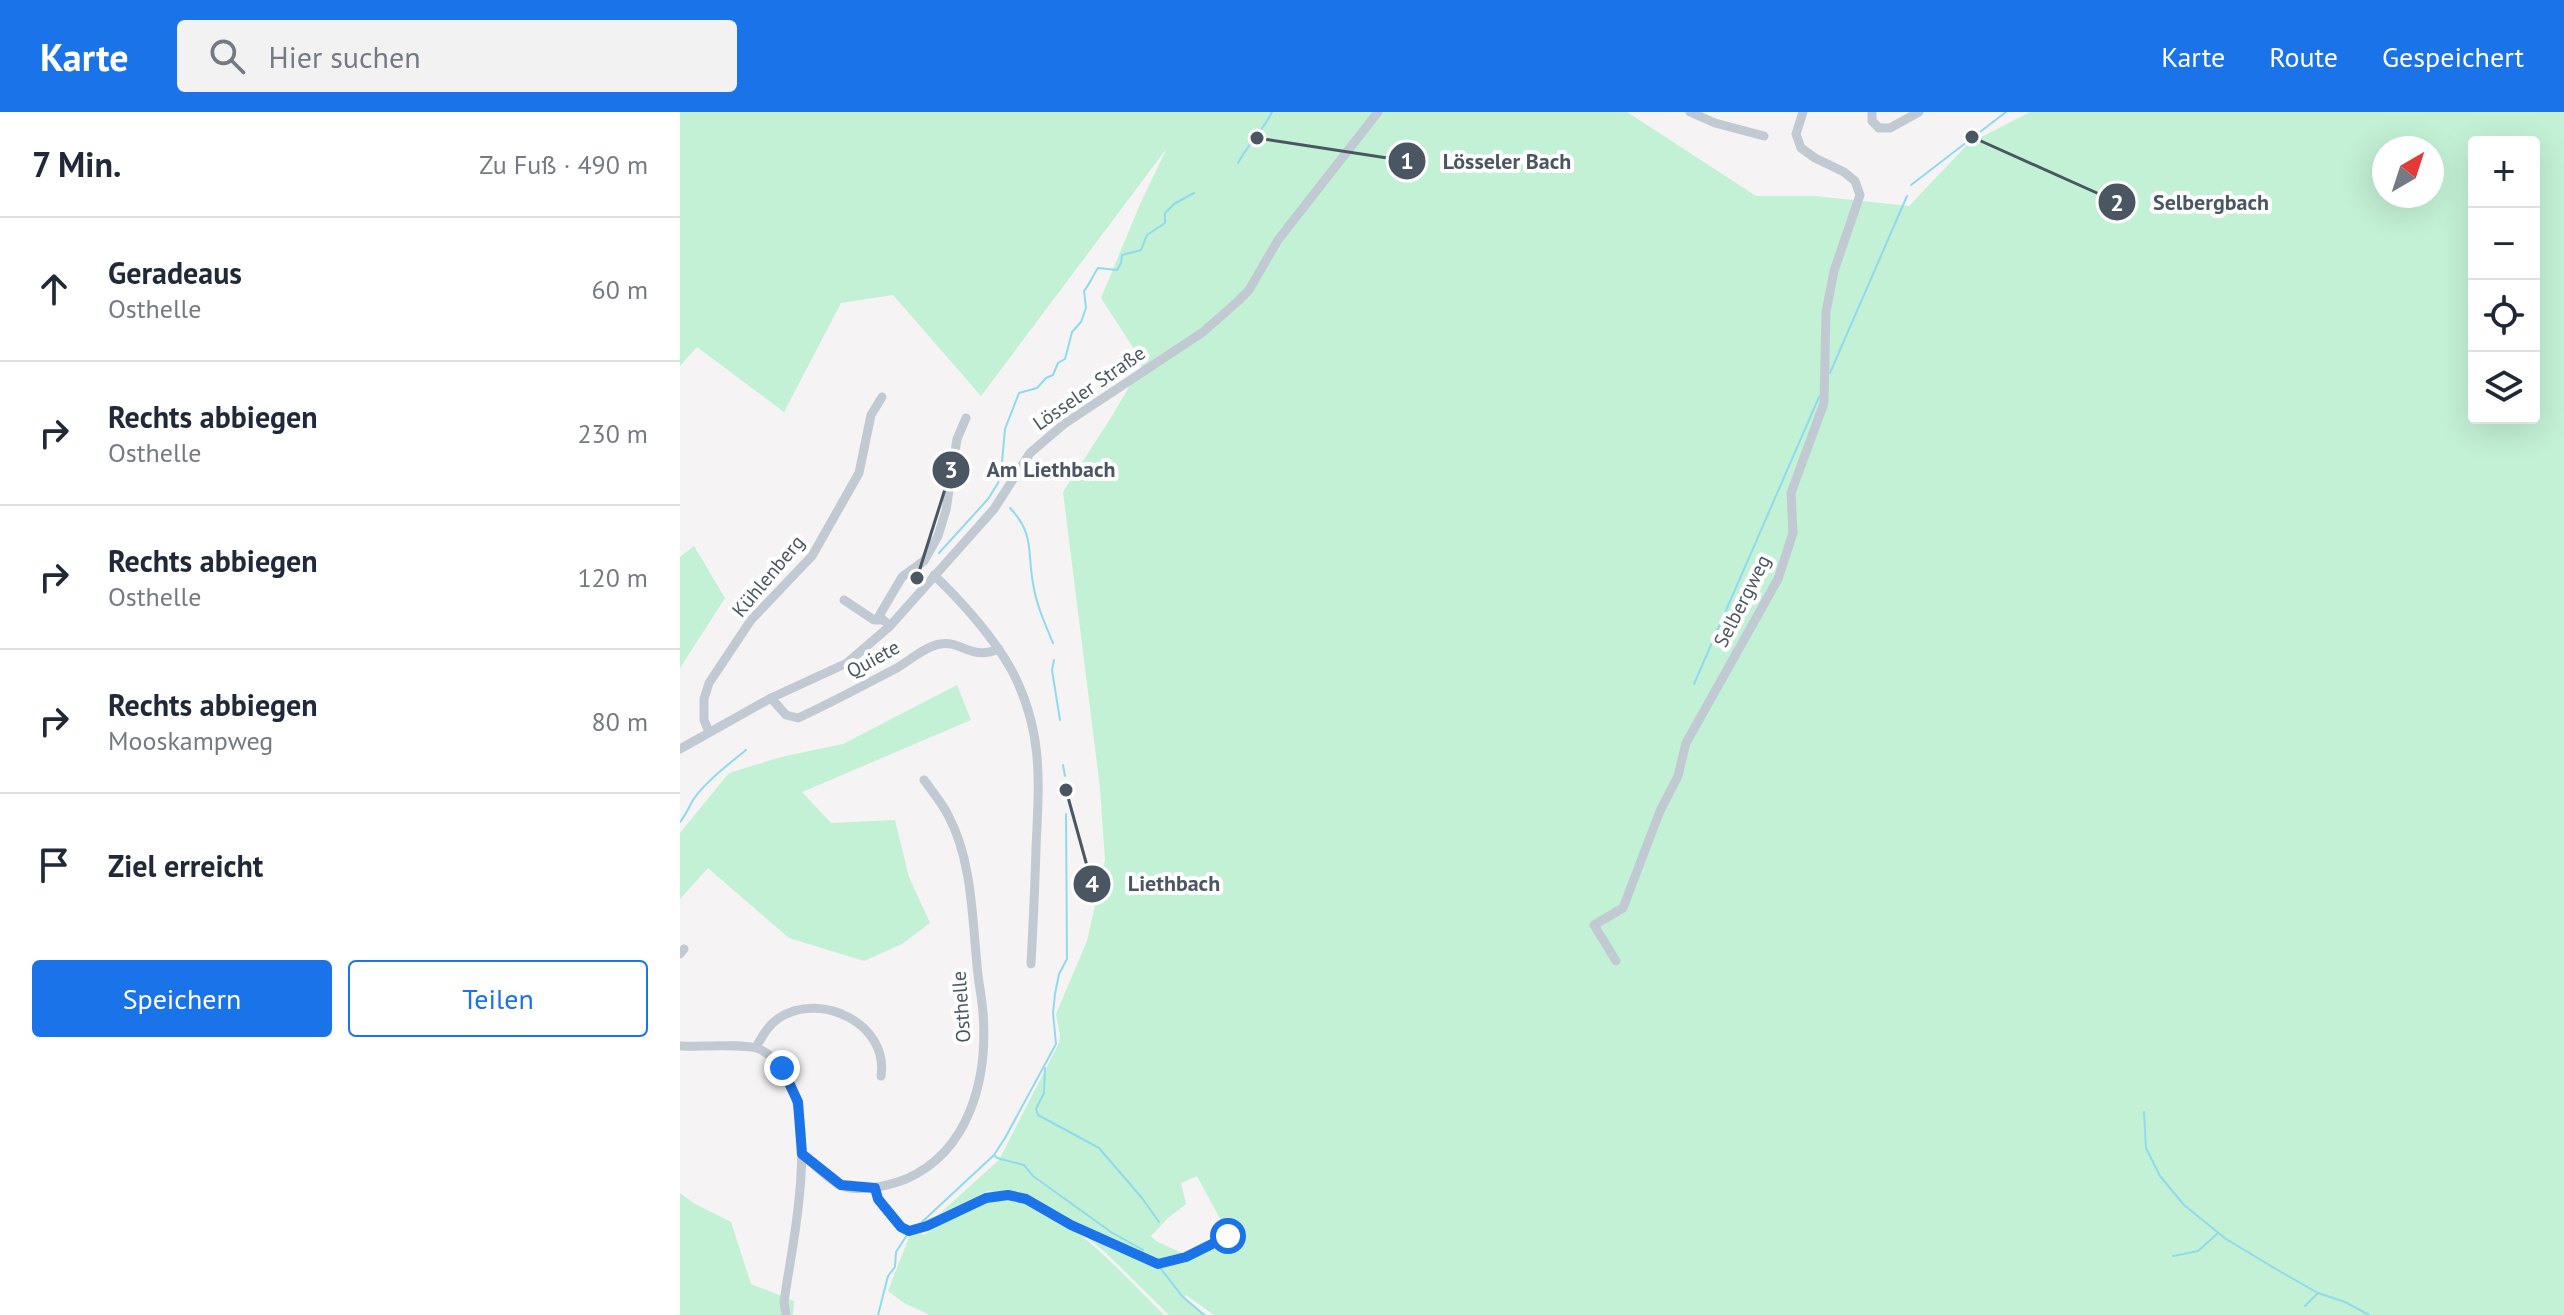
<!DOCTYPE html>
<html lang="de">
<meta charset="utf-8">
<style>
:root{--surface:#fff;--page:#f2f2f3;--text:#1f2937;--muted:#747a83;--line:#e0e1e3;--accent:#1a73e8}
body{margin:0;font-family:"PT Sans",sans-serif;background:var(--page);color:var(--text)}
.controls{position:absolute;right:24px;top:24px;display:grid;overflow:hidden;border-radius:8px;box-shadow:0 8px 32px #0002}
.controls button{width:72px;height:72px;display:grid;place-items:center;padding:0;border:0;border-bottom:2px solid var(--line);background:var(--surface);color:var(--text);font:40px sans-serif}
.compass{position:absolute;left:1692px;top:24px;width:72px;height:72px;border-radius:50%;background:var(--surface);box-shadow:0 8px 32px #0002;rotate:39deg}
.stop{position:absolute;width:24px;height:24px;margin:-18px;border:6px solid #1a73e8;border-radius:50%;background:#fff}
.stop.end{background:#1a73e8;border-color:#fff;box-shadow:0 2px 8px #0008}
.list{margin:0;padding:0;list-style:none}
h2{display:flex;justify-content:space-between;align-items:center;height:104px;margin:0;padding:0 32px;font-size:34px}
h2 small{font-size:26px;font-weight:400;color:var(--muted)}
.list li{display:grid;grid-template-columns:52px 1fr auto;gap:24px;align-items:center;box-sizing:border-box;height:144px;padding:0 32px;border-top:2px solid var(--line)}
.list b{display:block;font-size:30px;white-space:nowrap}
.list p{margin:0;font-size:26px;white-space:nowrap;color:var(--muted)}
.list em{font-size:26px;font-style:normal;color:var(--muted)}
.actions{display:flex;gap:16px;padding:24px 32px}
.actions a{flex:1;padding:18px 0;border:2px solid var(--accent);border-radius:8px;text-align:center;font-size:28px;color:var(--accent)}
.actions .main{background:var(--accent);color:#fff}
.icon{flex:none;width:44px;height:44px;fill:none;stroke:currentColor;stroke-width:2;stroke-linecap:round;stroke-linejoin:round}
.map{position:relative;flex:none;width:1884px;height:1203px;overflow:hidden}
header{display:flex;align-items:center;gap:48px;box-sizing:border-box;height:112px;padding:0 40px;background:var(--accent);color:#fff}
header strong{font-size:38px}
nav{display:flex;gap:44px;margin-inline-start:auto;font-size:28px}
.search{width:560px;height:72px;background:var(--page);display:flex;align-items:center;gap:20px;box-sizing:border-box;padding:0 28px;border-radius:8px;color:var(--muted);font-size:30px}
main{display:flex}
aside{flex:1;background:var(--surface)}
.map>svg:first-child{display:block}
.green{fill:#c3f1d5;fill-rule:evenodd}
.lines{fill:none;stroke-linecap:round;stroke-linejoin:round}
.stream{stroke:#90daee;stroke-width:2}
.minor{stroke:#c1cad2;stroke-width:9}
.route{stroke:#1a73e8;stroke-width:10}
.labels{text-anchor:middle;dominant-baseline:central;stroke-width:8;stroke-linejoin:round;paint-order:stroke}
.street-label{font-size:20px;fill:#4a5661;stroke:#fff}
.leader{fill:none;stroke:#4a5661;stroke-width:3}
.callout-dot{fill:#4a5661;stroke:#fff;stroke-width:3}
.mark-label{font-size:24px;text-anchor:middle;font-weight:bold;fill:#fff}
.callout-label{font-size:22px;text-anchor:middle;font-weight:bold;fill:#4a5661;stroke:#fff;stroke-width:8;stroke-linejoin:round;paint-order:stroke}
</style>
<header>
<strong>Karte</strong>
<div class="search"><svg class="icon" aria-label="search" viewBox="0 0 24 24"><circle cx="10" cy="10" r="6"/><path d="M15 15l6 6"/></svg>Hier suchen</div>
<nav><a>Karte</a><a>Route</a><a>Gespeichert</a></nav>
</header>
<main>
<aside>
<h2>7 Min.<small>Zu Fuß · 490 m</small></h2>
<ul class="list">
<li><svg class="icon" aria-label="ahead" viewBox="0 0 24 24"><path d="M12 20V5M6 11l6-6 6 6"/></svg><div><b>Geradeaus</b><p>Osthelle</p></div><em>60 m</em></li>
<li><svg class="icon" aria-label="right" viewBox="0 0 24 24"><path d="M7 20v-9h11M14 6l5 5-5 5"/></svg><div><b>Rechts abbiegen</b><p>Osthelle</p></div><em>230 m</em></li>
<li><svg class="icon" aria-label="right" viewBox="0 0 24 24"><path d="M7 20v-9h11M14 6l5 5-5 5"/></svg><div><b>Rechts abbiegen</b><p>Osthelle</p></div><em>120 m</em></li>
<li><svg class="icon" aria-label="right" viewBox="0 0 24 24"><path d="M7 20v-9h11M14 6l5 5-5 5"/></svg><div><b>Rechts abbiegen</b><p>Mooskampweg</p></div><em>80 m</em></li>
<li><svg class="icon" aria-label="arrive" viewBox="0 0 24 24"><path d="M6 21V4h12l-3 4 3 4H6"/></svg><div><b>Ziel erreicht</b></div></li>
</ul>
<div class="actions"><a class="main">Speichern</a><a>Teilen</a></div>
</aside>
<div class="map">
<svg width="1884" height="1203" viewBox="0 0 1884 1203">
<rect width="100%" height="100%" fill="#f5f3f3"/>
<!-- green -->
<g class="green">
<path d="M0,0H947L1076,84H1135L1229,94L1288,32L1350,0H1884V1203H534L506,1183L504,1186L527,1203H489L426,1141L398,1118L477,1154L507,1148L550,1125L517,1064L501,1071L506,1092L488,1106L471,1124L476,1129L506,1143L478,1150L391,1111L346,1086L327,1081L308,1079L259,1102L319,1048L379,931L380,923L376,902L407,829L425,748L420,676L383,380L432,304L463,251L421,186L461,90L487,36L301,284L213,183L161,191L104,300L17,235L0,254ZM1794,30H1854V306H1794ZM1704,36H1752V84H1704Z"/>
<polygon points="14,434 45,486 0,556 0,445"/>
<polygon points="277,573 291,608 122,680 151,711 215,708 229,765 250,811 222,832 184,849 109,826 28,756 0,787 0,721 49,661 101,645 163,632"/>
<polygon points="0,1081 15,1092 51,1110 71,1172 114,1189 113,1203 0,1203"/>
<path d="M327,1085C392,1101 438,1158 484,1203H250L224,1191L208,1179L231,1120L244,1123C271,1107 296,1090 327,1085Z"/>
</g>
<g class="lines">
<!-- stream -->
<g class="stream">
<path d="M558,51C567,33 583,19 592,0"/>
<polyline points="1231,73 1326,0"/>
<polyline points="1150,261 1227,84"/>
<path d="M330,396C355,422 347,440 353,471C356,492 365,512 373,531"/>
<path d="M259,441L308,387L318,371L321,362L325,317L339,281L357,276L366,266L373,263L378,251L385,247L392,220L401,210L406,196L404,179C410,172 413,163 418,156L437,158L441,151L442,143L461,138L467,123L485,111V101L494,92L514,81"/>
<polyline points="230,469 237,460"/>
<polyline points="374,548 372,558 380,608"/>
<polyline points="1014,572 1139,285"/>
<polyline points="383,653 385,664"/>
<polyline points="385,672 386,678"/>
<path d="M0,710C6,703 9,695 13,688C24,671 50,651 66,638"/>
<polyline points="365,956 364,981 356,997 358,1003 419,1036 462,1086 479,1110"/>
<polyline points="1464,1000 1466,1036 1480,1064 1504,1093 1546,1127 1601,1160 1638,1181 1665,1190 1689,1203"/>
<polyline points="315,1044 317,1046 344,1053 353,1064 431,1120 463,1138"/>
<polyline points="242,1110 314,1043 325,1026 376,932 373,901 375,882 379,862 387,847 386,702"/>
<polyline points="1493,1144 1518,1139 1537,1122"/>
<polyline points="481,1157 502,1184 524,1203"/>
<polyline points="1625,1194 1638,1181"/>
<polyline points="198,1203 208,1164 215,1155 216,1140 227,1123"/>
</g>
<!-- minor -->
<g class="minor">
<polyline points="1010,0 1035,11 1084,24"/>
<polyline points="1192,0 1192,9 1199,16 1210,16 1239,0"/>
<path d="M254,463C283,491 311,522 331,557C364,619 359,670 356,736C355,775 353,814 351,852"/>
<polyline points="164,488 194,508 202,508"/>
<polyline points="210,514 199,504 222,465 244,449 258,424 266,398 277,327 286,306"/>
<path d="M91,586L106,603L118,606C151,591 184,573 217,556C230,548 246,534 260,532C282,528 290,549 319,537"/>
<polyline points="29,620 24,608 24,587 29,571 71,508 132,444 179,361 191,303 202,285"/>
<polyline points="0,637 91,586 167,551 210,514 314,397 350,341 384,312 523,220 557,190 569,178 598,128 698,0"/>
<polyline points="0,842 4,837"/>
<polyline points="936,849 914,813 943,796 980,699 998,664 1006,631 1098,467 1113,421 1111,381 1144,291 1146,200 1154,159 1180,83 1175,69 1164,60 1135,46 1121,36 1116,22 1123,0"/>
<path d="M0,934C17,935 66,931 79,937C151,970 112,1129 104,1190L106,1203"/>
<path d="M76,935C82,925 88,913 99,906C141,879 209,912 201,964"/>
<path d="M122,1042C132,1050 149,1068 160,1073C179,1081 208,1074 226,1067C290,1039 308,966 303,901C302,885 298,869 297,853C292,803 292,748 268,703C262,691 252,679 244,668"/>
<polyline points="195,1076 198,1087 221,1115 229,1119 247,1114 306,1086 328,1083 346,1087 391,1113 478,1152 506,1145 548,1124"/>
</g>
</g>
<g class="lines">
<!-- route -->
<polyline class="route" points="102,956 118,990 122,1042 161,1073 195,1076 198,1087 221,1115 229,1119 247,1114 306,1086 328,1083 346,1087 391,1113 478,1152 506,1145 548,1124"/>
</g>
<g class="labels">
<!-- street labels -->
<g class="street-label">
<text transform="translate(409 276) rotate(-35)">Lösseler Straße</text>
<text transform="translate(88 464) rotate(-50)">Kühlenberg</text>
<text transform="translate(1062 489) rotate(-63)">Selbergweg</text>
<text transform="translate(193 547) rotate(-29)">Quiete</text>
<text transform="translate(281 895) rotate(-94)">Osthelle</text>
</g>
</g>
<!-- callouts -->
<path class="leader" d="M577 26L727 49M1292 25L1437 90M237 466L271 358M386 678L412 772"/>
<g class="callout-dot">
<circle cx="577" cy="26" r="8"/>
<circle cx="1292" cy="25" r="8"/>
<circle cx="237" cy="466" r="8"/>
<circle cx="386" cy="678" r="8"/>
<circle cx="727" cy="49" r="20"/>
<circle cx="1437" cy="90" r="20"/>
<circle cx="271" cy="358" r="20"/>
<circle cx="412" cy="772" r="20"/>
</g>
<g class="mark-label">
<text x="727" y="57">1</text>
<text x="1437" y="99">2</text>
<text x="271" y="366">3</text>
<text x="412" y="780">4</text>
</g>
<g class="callout-label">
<text x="827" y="57">Lösseler Bach</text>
<text x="1531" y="98">Selbergbach</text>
<text x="371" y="365">Am Liethbach</text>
<text x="494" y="779">Liethbach</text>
</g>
</svg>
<div class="controls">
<button>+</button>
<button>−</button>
<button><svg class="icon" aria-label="locate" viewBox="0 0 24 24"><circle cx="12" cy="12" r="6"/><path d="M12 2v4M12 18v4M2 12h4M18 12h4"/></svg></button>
<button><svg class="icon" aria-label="layers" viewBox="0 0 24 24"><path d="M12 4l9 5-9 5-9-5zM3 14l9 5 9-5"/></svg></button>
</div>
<svg class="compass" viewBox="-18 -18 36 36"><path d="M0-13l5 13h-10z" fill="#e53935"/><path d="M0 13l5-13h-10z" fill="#747a83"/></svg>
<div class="stop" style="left:548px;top:1124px"></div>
<div class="stop end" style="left:102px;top:956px"></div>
</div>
</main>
